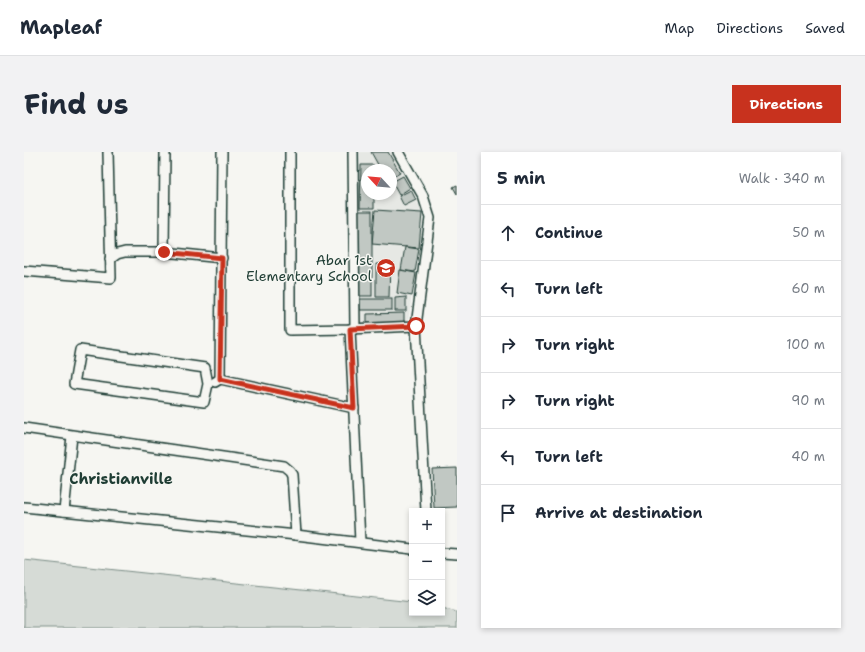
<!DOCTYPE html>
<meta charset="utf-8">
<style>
:root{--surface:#fff;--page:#f2f2f3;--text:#1f2937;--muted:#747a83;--line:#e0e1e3;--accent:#c8321e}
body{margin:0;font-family:"Shantell Sans",sans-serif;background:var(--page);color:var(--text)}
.controls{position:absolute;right:12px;bottom:12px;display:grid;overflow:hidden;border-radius:0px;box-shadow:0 2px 6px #0003}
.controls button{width:36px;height:36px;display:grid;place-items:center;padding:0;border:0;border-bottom:1px solid var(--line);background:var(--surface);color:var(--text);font:20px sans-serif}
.compass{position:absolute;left:337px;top:12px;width:36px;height:36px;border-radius:50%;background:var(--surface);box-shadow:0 2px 6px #0003;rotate:296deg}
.stop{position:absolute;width:12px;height:12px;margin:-9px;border:3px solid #c8321e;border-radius:50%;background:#fff}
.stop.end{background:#c8321e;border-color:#fff;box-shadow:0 1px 4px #0008}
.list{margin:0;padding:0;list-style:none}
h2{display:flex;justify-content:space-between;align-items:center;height:52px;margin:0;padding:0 16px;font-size:17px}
h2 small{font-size:13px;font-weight:400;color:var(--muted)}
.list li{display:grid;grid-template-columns:26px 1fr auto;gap:12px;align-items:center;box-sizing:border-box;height:56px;padding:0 16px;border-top:1px solid var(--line)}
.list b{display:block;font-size:15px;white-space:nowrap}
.list em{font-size:13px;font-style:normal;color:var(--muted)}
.icon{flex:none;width:22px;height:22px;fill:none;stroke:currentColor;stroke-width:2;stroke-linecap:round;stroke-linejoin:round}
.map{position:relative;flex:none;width:433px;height:476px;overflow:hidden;border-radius:0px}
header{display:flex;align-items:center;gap:24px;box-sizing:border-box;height:56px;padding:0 20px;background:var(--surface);border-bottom:1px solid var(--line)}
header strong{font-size:19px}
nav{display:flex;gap:22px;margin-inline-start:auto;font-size:14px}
.intro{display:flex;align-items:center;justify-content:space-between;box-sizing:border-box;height:96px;padding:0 24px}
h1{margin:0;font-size:28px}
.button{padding:10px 18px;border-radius:0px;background:var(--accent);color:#fff;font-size:14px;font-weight:700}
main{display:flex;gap:24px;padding:0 24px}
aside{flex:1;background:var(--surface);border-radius:0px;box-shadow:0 2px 6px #0003}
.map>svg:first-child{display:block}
.built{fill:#e6e8e4;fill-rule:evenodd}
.green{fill:#d6dbd6;stroke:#7a8c85}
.building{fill:#c1c8c3;stroke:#1f3d34}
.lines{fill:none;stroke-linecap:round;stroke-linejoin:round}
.minor-casing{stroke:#1f3d34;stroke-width:12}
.minor{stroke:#f6f6f2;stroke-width:9}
.route{stroke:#c8321e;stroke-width:5}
.labels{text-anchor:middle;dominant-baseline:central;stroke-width:3;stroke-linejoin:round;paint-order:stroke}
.poi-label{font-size:14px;fill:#1f3d34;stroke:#f6f6f2;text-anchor:end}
.neighbourhood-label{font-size:15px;font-weight:bold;fill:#1f3d34;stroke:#f6f6f2}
</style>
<header>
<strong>Mapleaf</strong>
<nav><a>Map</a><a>Directions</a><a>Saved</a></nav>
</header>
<div class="intro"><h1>Find us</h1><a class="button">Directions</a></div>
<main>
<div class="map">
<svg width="433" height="476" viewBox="0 0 433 476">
<rect width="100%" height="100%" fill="#f6f6f2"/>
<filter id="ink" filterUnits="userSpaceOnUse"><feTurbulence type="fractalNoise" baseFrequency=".025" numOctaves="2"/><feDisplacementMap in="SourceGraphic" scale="8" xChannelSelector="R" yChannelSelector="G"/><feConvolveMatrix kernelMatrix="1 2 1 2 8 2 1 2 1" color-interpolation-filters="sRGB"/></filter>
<g filter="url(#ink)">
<!-- built -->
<path class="built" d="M333,0H368L398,59L384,173L333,174ZM343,18H367V42H343Z"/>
<!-- green -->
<polygon class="green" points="0,408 388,450 388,461 418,461 418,456 433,460 433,476 0,476"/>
<!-- building -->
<g class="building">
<polygon points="347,0 364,0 376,21 367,26 367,18 357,18"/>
<polygon points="337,13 350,13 350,18 343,18 343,42 350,42 350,56 336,56"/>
<polygon points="379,24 386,36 375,43 368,30"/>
<polygon points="433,33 433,42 429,35"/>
<polygon points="387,38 392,48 380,54 375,44"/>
<polygon points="351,58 398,61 395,96 348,92"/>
<rect x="333" y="59" width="15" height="85"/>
<polygon points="381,95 395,97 391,120 377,118"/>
<polygon points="352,112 366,112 365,145 352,145"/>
<polygon points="376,118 392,121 388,144 373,141"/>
<polygon points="382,145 382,159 371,159 371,146"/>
<rect x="336" y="147" width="32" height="11"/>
<polygon points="380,161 380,174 343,174 343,162"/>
<polygon points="433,316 433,355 410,356 408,317"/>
</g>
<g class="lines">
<defs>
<g id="minor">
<polyline points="266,0 266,178 326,177 392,174"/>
<polyline points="329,0 331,177"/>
<polyline points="374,0 399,44 406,66 392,174 402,359"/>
<polyline points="140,100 141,0"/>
<polyline points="86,107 93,102 101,100 140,100 198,106"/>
<polyline points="0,119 87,126 84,0"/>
<polyline points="326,177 336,390"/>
<polygon points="56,198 181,216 184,232 180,250 50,232"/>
<polyline points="196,227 198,0"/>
<polyline points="191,230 196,227 330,256"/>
<polyline points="0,276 260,314 266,319 268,323 272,383"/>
<polyline points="0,355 272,383 388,397"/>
<polyline points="40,359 48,284"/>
<polyline points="418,401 433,402"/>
</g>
</defs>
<!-- minor casing -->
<use href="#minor" class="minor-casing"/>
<!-- minor -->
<use href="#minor" class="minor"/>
</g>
</g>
<g class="lines" filter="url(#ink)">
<!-- route -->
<polyline class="route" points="140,100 198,106 196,227 330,256 326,177 392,174"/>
</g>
<!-- icons -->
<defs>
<symbol id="school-disc" viewBox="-11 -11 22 22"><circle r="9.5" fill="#c8321e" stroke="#f6f6f2"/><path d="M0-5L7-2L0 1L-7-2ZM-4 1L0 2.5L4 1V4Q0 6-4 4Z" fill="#fff"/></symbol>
</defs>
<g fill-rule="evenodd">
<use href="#school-disc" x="351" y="105" width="22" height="22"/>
</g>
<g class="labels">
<!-- poi labels -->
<g class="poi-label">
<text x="348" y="108">Abar 1st<tspan x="348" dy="16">Elementary School</tspan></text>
</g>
<!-- neighbourhood labels -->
<g class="neighbourhood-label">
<text x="97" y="327">Christianville</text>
</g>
</g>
</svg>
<div class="controls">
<button>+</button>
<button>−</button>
<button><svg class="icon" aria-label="layers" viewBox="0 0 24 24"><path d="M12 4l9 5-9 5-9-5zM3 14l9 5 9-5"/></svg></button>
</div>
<svg class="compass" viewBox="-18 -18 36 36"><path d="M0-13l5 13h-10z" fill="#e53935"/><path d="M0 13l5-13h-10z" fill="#747a83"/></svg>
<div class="stop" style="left:392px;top:174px"></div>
<div class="stop end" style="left:140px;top:100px"></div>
</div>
<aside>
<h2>5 min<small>Walk · 340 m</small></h2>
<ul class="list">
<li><svg class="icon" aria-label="ahead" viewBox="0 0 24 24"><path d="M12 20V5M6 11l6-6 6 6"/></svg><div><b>Continue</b></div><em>50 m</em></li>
<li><svg class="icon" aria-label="left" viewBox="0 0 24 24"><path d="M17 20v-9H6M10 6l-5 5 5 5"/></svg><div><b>Turn left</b></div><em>60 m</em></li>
<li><svg class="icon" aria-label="right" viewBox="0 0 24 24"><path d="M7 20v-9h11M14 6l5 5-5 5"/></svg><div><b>Turn right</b></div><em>100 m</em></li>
<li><svg class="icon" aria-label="right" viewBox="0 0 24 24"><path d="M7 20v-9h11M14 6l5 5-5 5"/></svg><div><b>Turn right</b></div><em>90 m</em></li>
<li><svg class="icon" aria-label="left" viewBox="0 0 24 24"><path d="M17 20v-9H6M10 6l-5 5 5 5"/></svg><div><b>Turn left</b></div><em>40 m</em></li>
<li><svg class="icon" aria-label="arrive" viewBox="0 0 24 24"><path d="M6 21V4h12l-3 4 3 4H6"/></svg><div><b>Arrive at destination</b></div></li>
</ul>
</aside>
</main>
